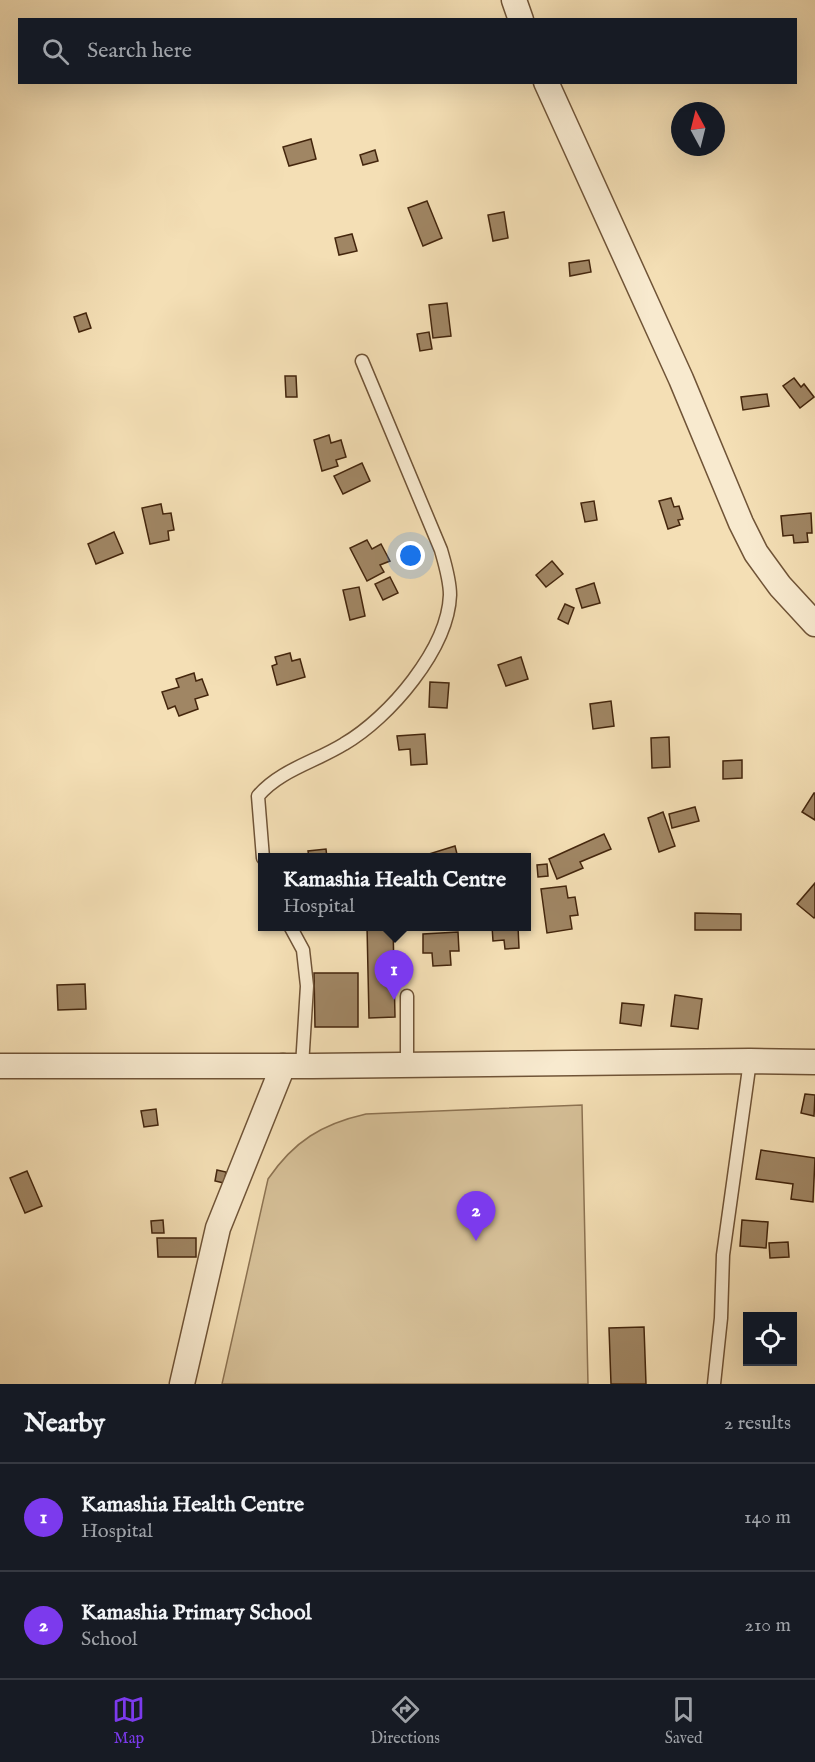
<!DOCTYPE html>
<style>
:root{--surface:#171b24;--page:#20242c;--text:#f1f3f6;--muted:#9ea1a6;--line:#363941;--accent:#7c3aed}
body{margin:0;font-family:"IM FELL English",serif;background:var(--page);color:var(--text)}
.controls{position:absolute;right:18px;bottom:18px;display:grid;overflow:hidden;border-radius:0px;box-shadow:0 6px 24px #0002}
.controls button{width:54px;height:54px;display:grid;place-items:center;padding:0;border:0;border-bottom:2px solid var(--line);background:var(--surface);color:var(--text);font:30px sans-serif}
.compass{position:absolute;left:671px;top:102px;width:54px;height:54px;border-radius:50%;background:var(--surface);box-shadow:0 6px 24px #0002;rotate:353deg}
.you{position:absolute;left:411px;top:556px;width:21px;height:21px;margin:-15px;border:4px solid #fff;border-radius:50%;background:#1a73e8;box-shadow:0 0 0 9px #1a73e833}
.badge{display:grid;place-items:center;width:39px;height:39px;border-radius:50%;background:var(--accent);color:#fff;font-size:20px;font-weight:700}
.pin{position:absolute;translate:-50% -50px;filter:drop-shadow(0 2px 3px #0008)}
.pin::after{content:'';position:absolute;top:32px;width:21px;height:18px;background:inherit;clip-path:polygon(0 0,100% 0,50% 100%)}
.popup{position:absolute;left:258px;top:853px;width:273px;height:78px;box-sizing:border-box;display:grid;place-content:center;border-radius:0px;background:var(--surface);filter:drop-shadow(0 2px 4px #0005);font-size:20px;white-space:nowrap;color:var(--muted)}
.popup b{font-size:22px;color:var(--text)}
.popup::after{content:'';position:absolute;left:50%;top:100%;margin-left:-12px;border:12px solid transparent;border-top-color:var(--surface)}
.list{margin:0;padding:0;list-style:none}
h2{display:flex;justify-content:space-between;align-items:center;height:78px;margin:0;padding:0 24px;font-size:26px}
h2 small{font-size:20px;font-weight:400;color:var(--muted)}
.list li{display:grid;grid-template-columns:39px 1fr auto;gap:18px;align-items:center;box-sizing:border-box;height:108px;padding:0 24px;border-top:2px solid var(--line)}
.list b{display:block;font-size:22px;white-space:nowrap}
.list p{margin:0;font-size:20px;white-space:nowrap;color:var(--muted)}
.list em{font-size:20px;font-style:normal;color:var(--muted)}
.icon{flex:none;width:33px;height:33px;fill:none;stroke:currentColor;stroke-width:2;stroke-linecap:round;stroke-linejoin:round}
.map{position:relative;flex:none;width:815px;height:1384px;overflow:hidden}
.search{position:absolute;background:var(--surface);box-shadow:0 6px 24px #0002;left:18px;right:18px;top:18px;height:66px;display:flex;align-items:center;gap:15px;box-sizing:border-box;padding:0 21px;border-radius:0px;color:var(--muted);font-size:22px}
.sheet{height:294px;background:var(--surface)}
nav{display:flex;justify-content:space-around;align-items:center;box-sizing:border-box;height:84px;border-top:2px solid var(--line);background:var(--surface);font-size:16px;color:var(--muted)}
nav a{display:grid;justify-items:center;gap:3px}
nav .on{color:var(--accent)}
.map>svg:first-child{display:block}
.green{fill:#d6c098;stroke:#8d7352;stroke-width:1.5}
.building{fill:#a08664;stroke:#44260d;stroke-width:1.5}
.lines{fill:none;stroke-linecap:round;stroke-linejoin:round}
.service-casing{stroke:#705437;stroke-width:15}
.minor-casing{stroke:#705437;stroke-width:27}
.service{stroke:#f8eacf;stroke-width:12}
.minor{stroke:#f8eacf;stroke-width:24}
</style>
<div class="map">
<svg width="815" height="1384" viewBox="0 0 815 1384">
<rect width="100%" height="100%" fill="#f4dfb5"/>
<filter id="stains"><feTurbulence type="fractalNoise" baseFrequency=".00333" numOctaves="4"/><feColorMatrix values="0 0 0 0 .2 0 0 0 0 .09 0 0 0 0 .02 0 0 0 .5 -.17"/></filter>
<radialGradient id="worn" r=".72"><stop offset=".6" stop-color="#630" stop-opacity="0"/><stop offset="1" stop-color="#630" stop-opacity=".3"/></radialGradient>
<!-- green -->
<path class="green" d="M582,1105L588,1384H222L268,1179C294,1141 322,1124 366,1114Z"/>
<!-- building -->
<g class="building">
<polygon points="311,139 316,159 289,166 283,147"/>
<polygon points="375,150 378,161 363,165 360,155"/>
<polygon points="427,201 442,238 423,246 408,208"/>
<polygon points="504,212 508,238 493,241 488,215"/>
<polygon points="352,234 357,251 339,255 335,238"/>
<polygon points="589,260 591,272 570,276 569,263"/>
<polygon points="447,303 451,336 433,338 429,305"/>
<polygon points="86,313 91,328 79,332 74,317"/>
<polygon points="429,332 432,349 420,351 417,334"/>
<polygon points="285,376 296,376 297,397 286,397"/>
<polygon points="794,378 801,387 804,384 814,397 800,408 783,386"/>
<polygon points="767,394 769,406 743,410 741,397"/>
<polygon points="329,435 331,443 341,440 346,457 336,460 338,466 322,471 314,440"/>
<polygon points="362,463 370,481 343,494 334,476"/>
<polygon points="671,498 674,507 679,506 683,519 678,520 680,525 668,529 659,501"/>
<polygon points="594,501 597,520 585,522 581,503"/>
<polygon points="161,504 163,514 171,513 174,530 168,531 169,540 150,544 142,508"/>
<polygon points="811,513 812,533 807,533 808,542 794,543 793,535 783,536 781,516"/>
<polygon points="114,532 123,553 96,564 88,544"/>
<polygon points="367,540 372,549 381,544 390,561 380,565 384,572 367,581 350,548"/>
<polygon points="552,561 563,574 546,587 536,575"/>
<polygon points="390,577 398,593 383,600 375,584"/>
<polygon points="594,583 600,603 582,608 576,589"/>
<polygon points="359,587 365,616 350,620 343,590"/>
<polygon points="565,604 574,608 568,624 558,619"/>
<polygon points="290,653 292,661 300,659 305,677 277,685 272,666 277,664 275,657"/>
<polygon points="521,657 528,679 506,686 498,665"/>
<polygon points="194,673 196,681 202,679 208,695 195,699 198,709 179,716 175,706 168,709 162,692 179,687 176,679"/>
<polygon points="430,682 449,683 447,708 429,707"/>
<polygon points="611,701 614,726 593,729 590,704"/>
<polygon points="425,734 427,764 411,765 410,749 399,750 397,736"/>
<polygon points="669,737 670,767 652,768 651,738"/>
<polygon points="742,760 742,778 723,779 723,761"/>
<polygon points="814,793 815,793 815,820 802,812"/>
<polygon points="695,807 699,821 672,828 669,814"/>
<polygon points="663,812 675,846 659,852 648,818"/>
<polygon points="604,834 611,849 580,862 583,868 557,879 549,859"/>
<polygon points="455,846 458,858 430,858 429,854"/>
<polygon points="326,849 327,858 309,858 308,851"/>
<polygon points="547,864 548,876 538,877 537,865"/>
<polygon points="815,883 815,917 814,918 797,904"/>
<polygon points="566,886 568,898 575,897 578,915 570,916 572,929 547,933 541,889"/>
<polygon points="695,913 741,914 741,930 695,930"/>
<polygon points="367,926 393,926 395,1017 369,1018"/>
<polygon points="492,926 518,926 519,948 505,949 504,940 493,941"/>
<polygon points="458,932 459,951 450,951 451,965 433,966 432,953 423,953 423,934"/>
<polygon points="314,973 358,973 358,1027 315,1027"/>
<polygon points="85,984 86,1009 58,1010 57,985"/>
<polygon points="675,995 702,999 698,1029 671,1026"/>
<polygon points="622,1003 644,1005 641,1026 620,1023"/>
<polygon points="805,1094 815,1095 814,1116 801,1113"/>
<polygon points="156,1109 158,1125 144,1127 141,1111"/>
<polygon points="761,1150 815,1158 813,1202 791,1199 793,1184 756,1179"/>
<polygon points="217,1170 226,1172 224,1183 215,1181"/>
<polygon points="27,1171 42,1206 25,1213 10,1178"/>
<polygon points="163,1220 164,1233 152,1233 151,1221"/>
<polygon points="742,1220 768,1222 766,1248 740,1246"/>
<polygon points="157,1238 196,1238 196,1257 158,1257"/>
<polygon points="788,1242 789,1257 770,1258 769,1243"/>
<polygon points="644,1327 646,1384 611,1384 609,1328"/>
</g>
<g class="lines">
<defs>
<g id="service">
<path d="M263,858L258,796C280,770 315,762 344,744C389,718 448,649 450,595C450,580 445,564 441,550L362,361"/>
<polyline points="290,926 303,950 307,986 302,1066"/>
<polyline points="407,1065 407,996"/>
<polyline points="714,1384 721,1318 723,1255 750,1061"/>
</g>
<g id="minor">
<polyline points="514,0 521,20"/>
<polyline points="546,82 681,379 741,523 756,553 780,586 815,624"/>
<polyline points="0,1066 313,1066 750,1061 815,1062"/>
<polyline points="182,1384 218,1228 283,1066"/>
</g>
</defs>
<!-- service casing -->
<use href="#service" class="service-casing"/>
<!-- minor casing -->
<use href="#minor" class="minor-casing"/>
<!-- service -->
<use href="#service" class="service"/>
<!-- minor -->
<use href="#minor" class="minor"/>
</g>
<rect width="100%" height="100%" filter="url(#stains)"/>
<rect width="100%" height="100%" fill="url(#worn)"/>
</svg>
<div class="controls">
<button><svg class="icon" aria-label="locate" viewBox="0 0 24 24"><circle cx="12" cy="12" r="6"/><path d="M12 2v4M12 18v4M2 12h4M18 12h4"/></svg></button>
</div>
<svg class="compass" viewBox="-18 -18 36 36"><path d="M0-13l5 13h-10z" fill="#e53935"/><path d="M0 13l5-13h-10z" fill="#9ea1a6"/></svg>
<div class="you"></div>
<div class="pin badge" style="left:394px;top:1000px">1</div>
<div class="popup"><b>Kamashia Health Centre</b>Hospital</div>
<div class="pin badge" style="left:476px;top:1241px">2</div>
<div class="search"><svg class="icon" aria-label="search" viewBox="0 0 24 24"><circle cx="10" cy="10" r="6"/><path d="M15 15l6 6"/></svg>Search here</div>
</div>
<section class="sheet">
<h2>Nearby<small>2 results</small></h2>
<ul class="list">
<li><span class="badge">1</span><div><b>Kamashia Health Centre</b><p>Hospital</p></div><em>140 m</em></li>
<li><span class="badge">2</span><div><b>Kamashia Primary School</b><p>School</p></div><em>210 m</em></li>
</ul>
</section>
<nav>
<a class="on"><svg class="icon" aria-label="map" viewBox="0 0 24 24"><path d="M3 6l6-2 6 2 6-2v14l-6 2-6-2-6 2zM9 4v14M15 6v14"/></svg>Map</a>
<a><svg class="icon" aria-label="directions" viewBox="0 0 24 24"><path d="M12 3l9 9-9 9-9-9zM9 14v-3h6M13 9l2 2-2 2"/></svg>Directions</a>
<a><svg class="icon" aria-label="saved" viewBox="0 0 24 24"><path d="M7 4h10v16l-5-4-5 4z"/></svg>Saved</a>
</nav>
